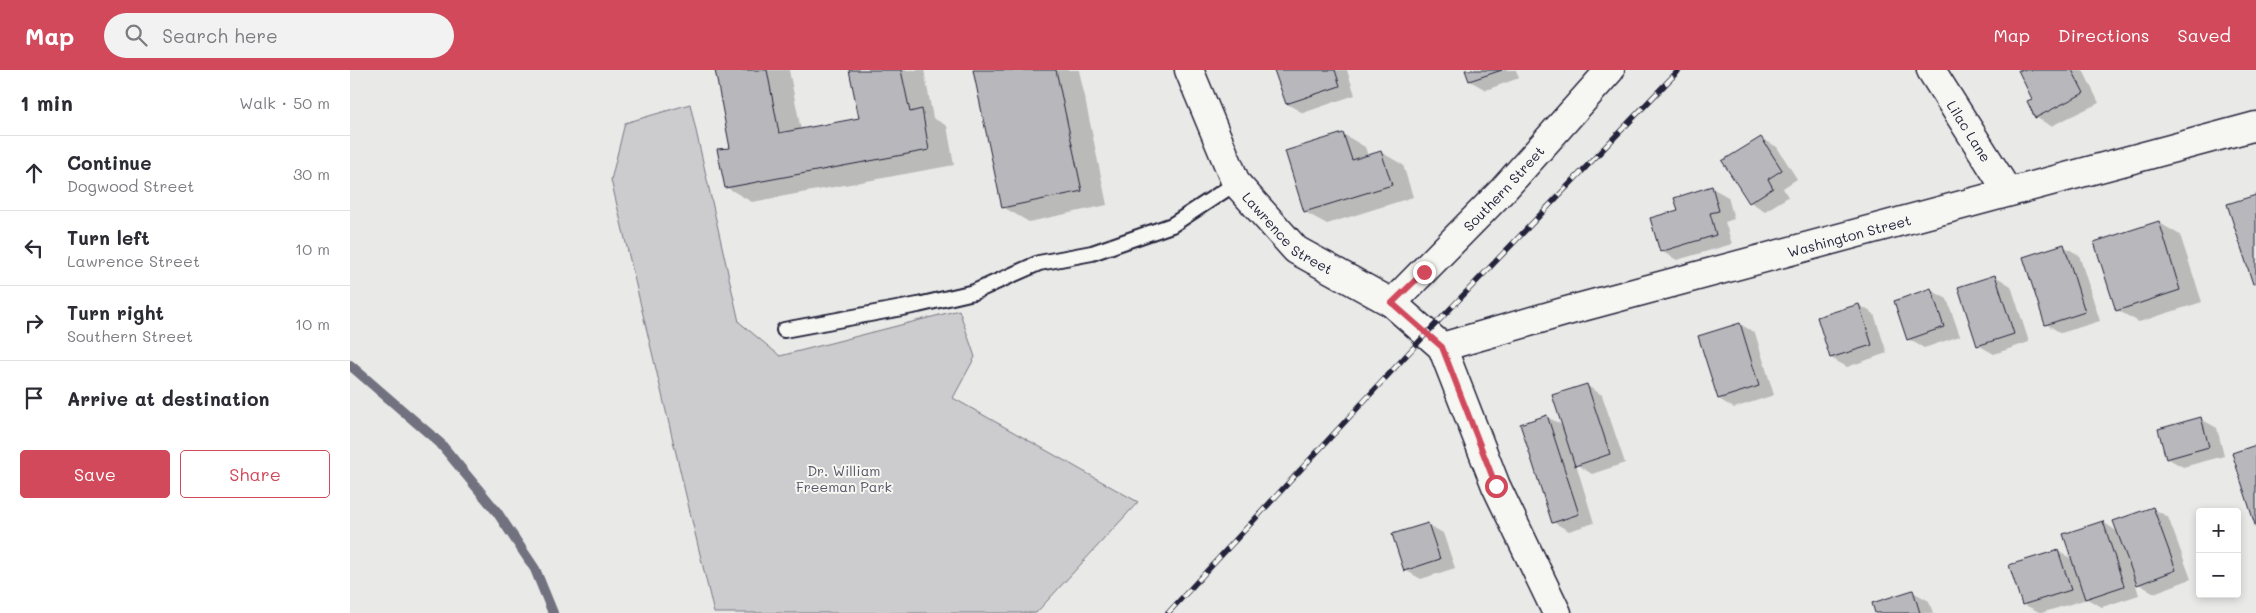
<!DOCTYPE html>
<meta charset="utf-8">
<style>
:root{--surface:#fff;--page:#f2f2f3;--text:#2b2b33;--muted:#7c7c81;--line:#e1e1e2;--accent:#d1495b}
body{margin:0;font-family:Mali,sans-serif;background:var(--page);color:var(--text)}
.controls{position:absolute;right:15px;bottom:15px;display:grid;overflow:hidden;border-radius:5px;box-shadow:0 2px 8px #0003}
.controls button{width:45px;height:45px;display:grid;place-items:center;padding:0;border:0;border-bottom:1px solid var(--line);background:var(--surface);color:var(--text);font:25px sans-serif}
.stop{position:absolute;width:15px;height:15px;margin:-11px;border:4px solid #d1495b;border-radius:50%;background:#fff}
.stop.end{background:#d1495b;border-color:#fff;box-shadow:0 1px 5px #0008}
.list{margin:0;padding:0;list-style:none}
h2{display:flex;justify-content:space-between;align-items:center;height:65px;margin:0;padding:0 20px;font-size:21px}
h2 small{font-size:16px;font-weight:400;color:var(--muted)}
.list li{display:grid;grid-template-columns:32px 1fr auto;gap:15px;align-items:center;box-sizing:border-box;height:75px;padding:0 20px;border-top:1px solid var(--line)}
.list b{display:block;font-size:19px;white-space:nowrap}
.list p{margin:0;font-size:16px;white-space:nowrap;color:var(--muted)}
.list em{font-size:16px;font-style:normal;color:var(--muted)}
.actions{display:flex;gap:10px;padding:15px 20px}
.actions a{flex:1;padding:11px 0;border:1px solid var(--accent);border-radius:5px;text-align:center;font-size:18px;color:var(--accent)}
.actions .main{background:var(--accent);color:#fff}
.icon{flex:none;width:28px;height:28px;fill:none;stroke:currentColor;stroke-width:2;stroke-linecap:round;stroke-linejoin:round}
.map{position:relative;flex:none;width:1906px;height:543px;overflow:hidden}
header{display:flex;align-items:center;gap:30px;box-sizing:border-box;height:70px;padding:0 25px;background:var(--accent);color:#fff}
header strong{font-size:24px}
nav{display:flex;gap:28px;margin-inline-start:auto;font-size:18px}
.search{width:350px;height:45px;background:var(--page);display:flex;align-items:center;gap:12px;box-sizing:border-box;padding:0 18px;border-radius:28px;color:var(--muted);font-size:19px}
main{display:flex}
aside{flex:1;background:var(--surface)}
.map>svg:first-child{display:block}
.green{fill:#ccccce;stroke:#777784}
.shadow{fill:#0003}
.lines{fill:none;stroke-linecap:round;stroke-linejoin:round}
.stream{stroke:#71717f;stroke-width:10}
.building{fill:#b8b8bc;stroke:#22223b}
.service-casing{stroke:#22223b;stroke-width:18}
.minor-casing{stroke:#22223b;stroke-width:31}
.service{stroke:#f6f6f2;stroke-width:14}
.minor{stroke:#f6f6f2;stroke-width:28}
.rail-casing{stroke:#22223b;stroke-width:5.5}
.rail{stroke:#f6f6f2;stroke-width:4;stroke-dasharray:11;stroke-linecap:butt}
.route{stroke:#d1495b;stroke-width:6}
.labels{text-anchor:middle;dominant-baseline:central;stroke-width:4;stroke-linejoin:round;paint-order:stroke}
.street-label{font-size:14px;fill:#22223b;stroke:#f6f6f2}
.park-label{font-size:14px;fill:#555567;stroke:#f6f6f2}
</style>
<header>
<strong>Map</strong>
<div class="search"><svg class="icon" aria-label="search" viewBox="0 0 24 24"><circle cx="10" cy="10" r="6"/><path d="M15 15l6 6"/></svg>Search here</div>
<nav><a>Map</a><a>Directions</a><a>Saved</a></nav>
</header>
<main>
<aside>
<h2>1 min<small>Walk · 50 m</small></h2>
<ul class="list">
<li><svg class="icon" aria-label="ahead" viewBox="0 0 24 24"><path d="M12 20V5M6 11l6-6 6 6"/></svg><div><b>Continue</b><p>Dogwood Street</p></div><em>30 m</em></li>
<li><svg class="icon" aria-label="left" viewBox="0 0 24 24"><path d="M17 20v-9H6M10 6l-5 5 5 5"/></svg><div><b>Turn left</b><p>Lawrence Street</p></div><em>10 m</em></li>
<li><svg class="icon" aria-label="right" viewBox="0 0 24 24"><path d="M7 20v-9h11M14 6l5 5-5 5"/></svg><div><b>Turn right</b><p>Southern Street</p></div><em>10 m</em></li>
<li><svg class="icon" aria-label="arrive" viewBox="0 0 24 24"><path d="M6 21V4h12l-3 4 3 4H6"/></svg><div><b>Arrive at destination</b></div></li>
</ul>
<div class="actions"><a class="main">Save</a><a>Share</a></div>
</aside>
<div class="map">
<svg width="1906" height="543" viewBox="0 0 1906 543">
<rect width="100%" height="100%" fill="#e9e9e7"/>
<filter id="ink" filterUnits="userSpaceOnUse"><feTurbulence type="fractalNoise" baseFrequency=".02" numOctaves="2"/><feDisplacementMap in="SourceGraphic" scale="10" xChannelSelector="R" yChannelSelector="G"/><feConvolveMatrix kernelMatrix="1 2 1 2 8 2 1 2 1" color-interpolation-filters="sRGB"/></filter>
<g filter="url(#ink)">
<!-- green -->
<polygon class="green" points="340,34 389,252 430,286 609,240 625,287 603,328 788,432 686,543 364,543 261,110 275,53"/>
<!-- shadow -->
<g class="shadow">
<polygon points="366,0 439,0 451,60 510,49 501,0 574,0 583,48 597,56 604,95 402,132 376,117 382,79"/>
<polygon points="624,0 729,0 757,135 679,152 653,137"/>
<polygon points="925,0 997,0 1005,25 953,43 937,34"/>
<polygon points="1116,0 1166,0 1169,8 1136,20 1120,11"/>
<polygon points="1669,0 1733,0 1749,33 1701,56 1685,47 1683,30"/>
<polygon points="993,64 1015,77 1018,86 1031,82 1053,95 1063,127 977,154 955,142 937,82"/>
<polygon points="1411,68 1427,77 1447,109 1433,118 1438,127 1415,141 1400,132"/>
<polygon points="1362,118 1378,127 1384,149 1375,152 1382,174 1327,190 1311,181 1329,141"/>
<polygon points="1808,152 1830,165 1852,232 1789,252 1767,240"/>
<polygon points="1713,176 1729,185 1750,251 1711,263 1696,254"/>
<polygon points="1645,206 1661,216 1679,272 1644,284 1628,275"/>
<polygon points="1581,220 1597,229 1610,266 1574,278 1558,269"/>
<polygon points="1509,235 1524,244 1537,283 1497,297 1481,288"/>
<polygon points="1390,254 1405,263 1424,325 1384,338 1369,329"/>
<polygon points="1236,315 1252,325 1275,393 1242,404 1226,394 1244,453 1219,461 1203,452 1197,347 1214,356"/>
<polygon points="1851,349 1867,358 1874,386 1833,397 1817,388"/>
<polygon points="1802,438 1818,447 1841,509 1804,523 1785,512 1789,525 1752,537 1737,529 1691,543 1673,534 1708,481 1723,490 1753,452 1768,462"/>
<polygon points="1077,454 1093,463 1105,498 1071,509 1055,500"/>
<polygon points="1563,522 1579,531 1583,543 1527,543"/>
</g>
<g class="lines">
<!-- stream -->
<polyline class="stream" points="0,295 90,373 147,442 185,499 203,543"/>
</g>
<!-- building -->
<g class="building">
<polygon points="365,0 417,0 429,63 509,48 499,0 551,0 560,42 572,39 579,80 375,118 367,79 380,78"/>
<polygon points="623,0 706,0 732,121 652,138"/>
<polygon points="924,0 985,0 990,16 936,34"/>
<polygon points="1115,0 1152,0 1119,11"/>
<polygon points="1668,0 1722,0 1734,23 1685,48 1677,31 1682,29"/>
<polygon points="993,63 1002,90 1031,81 1042,115 954,142 935,81"/>
<polygon points="1411,67 1432,100 1418,109 1423,118 1399,133 1372,91"/>
<polygon points="1362,116 1369,141 1360,143 1366,165 1310,182 1300,148 1328,140 1324,128"/>
<polygon points="1906,125 1906,213 1903,214 1877,134"/>
<polygon points="1809,151 1830,220 1766,241 1744,172"/>
<polygon points="1714,174 1735,242 1695,255 1673,187"/>
<polygon points="1645,205 1664,264 1627,276 1608,217"/>
<polygon points="1581,218 1594,257 1557,270 1544,231"/>
<polygon points="1509,234 1522,275 1480,288 1467,247"/>
<polygon points="1390,253 1409,316 1368,329 1348,266"/>
<polygon points="1237,314 1260,384 1225,396 1202,325"/>
<polygon points="1197,345 1229,444 1202,453 1170,354"/>
<polygon points="1851,347 1859,377 1816,389 1808,359"/>
<polygon points="1906,375 1906,458 1882,383"/>
<polygon points="1803,437 1826,500 1787,515 1763,451"/>
<polygon points="1753,451 1774,516 1735,529 1713,464"/>
<polygon points="1078,453 1090,489 1054,501 1042,464"/>
<polygon points="1708,480 1721,520 1672,535 1659,495"/>
<polygon points="1563,520 1570,543 1525,543 1522,533"/>
</g>
<g class="lines">
<defs>
<polyline id="service" points="434,260 568,235 624,222 689,193 742,183 822,155 886,113"/>
<g id="minor">
<path id="s1" d="M839,0L886,113L946,180L1042,233L1092,277L1146,416L1207,543"/>
<path id="s2" d="M1581,0L1658,122"/>
<path id="s3" d="M1042,233L1153,120L1260,0"/>
<path id="s4" d="M1092,277L1217,241L1906,56"/>
</g>
</defs>
<!-- service casing -->
<use href="#service" class="service-casing"/>
<!-- minor casing -->
<use href="#minor" class="minor-casing"/>
<!-- service -->
<use href="#service" class="service"/>
<!-- minor -->
<use href="#minor" class="minor"/>
<defs>
<polyline id="rail" points="818,543 1077,263 1329,0"/>
</defs>
<!-- rail casing -->
<use href="#rail" class="rail-casing"/>
<!-- rail -->
<use href="#rail" class="rail"/>
</g>
</g>
<g class="lines" filter="url(#ink)">
<!-- route -->
<polyline class="route" points="1074,202 1042,233 1092,277 1146,416"/>
</g>
<g class="labels">
<!-- street labels -->
<g class="street-label">
<text stroke="none"><textPath href="#s2" startOffset="72">Lilac Lane</textPath></text>
<text stroke="none"><textPath href="#s3" startOffset="160">Southern Street</textPath></text>
<text stroke="none"><textPath href="#s1" startOffset="195">Lawrence Street</textPath></text>
<text stroke="none"><textPath href="#s4" startOffset="422">Washington Street</textPath></text>
</g>
<!-- park labels -->
<g class="park-label">
<text x="494" y="400">Dr. William<tspan x="494" dy="16">Freeman Park</tspan></text>
</g>
</g>
</svg>
<div class="controls">
<button>+</button>
<button>−</button>
</div>
<div class="stop" style="left:1146px;top:416px"></div>
<div class="stop end" style="left:1074px;top:202px"></div>
</div>
</main>
